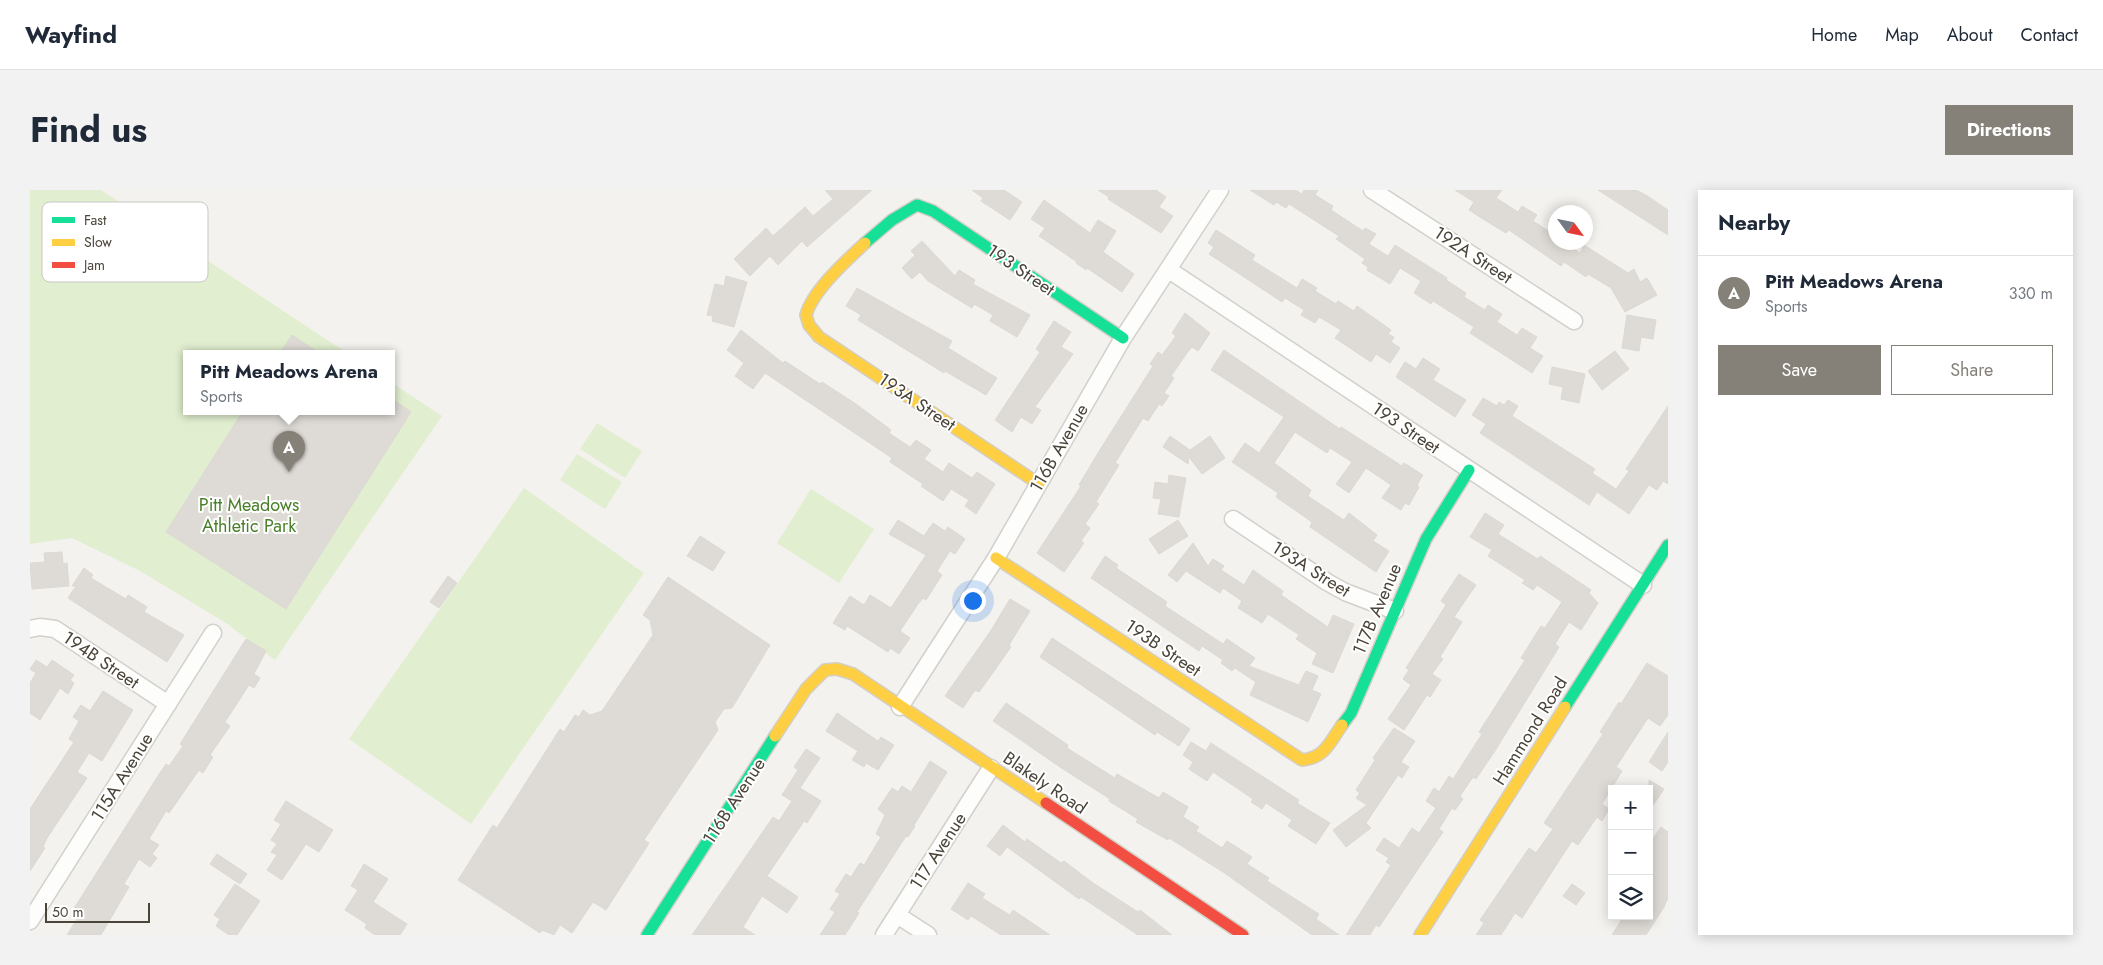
<!DOCTYPE html>
<meta charset="utf-8">
<style>
:root{--surface:#fff;--page:#f2f2f3;--text:#1f2937;--muted:#747a83;--line:#e0e1e3;--accent:#868178}
body{margin:0;font-family:Jost,sans-serif;background:var(--page);color:var(--text)}
.controls{position:absolute;right:15px;bottom:15px;display:grid;overflow:hidden;border-radius:0px;box-shadow:0 2px 12px #0003}
.controls button{width:45px;height:45px;display:grid;place-items:center;padding:0;border:0;border-bottom:1px solid var(--line);background:var(--surface);color:var(--text);font:25px sans-serif}
.compass{position:absolute;left:1518px;top:15px;width:45px;height:45px;border-radius:50%;background:var(--surface);box-shadow:0 2px 12px #0003;rotate:123deg}
.scale{position:absolute;left:15px;bottom:12px;width:105px;box-sizing:border-box;padding-left:5px;border:2px solid #4b4439;border-top:0;font-size:14px;line-height:18px;white-space:nowrap;color:#4b4439;-webkit-text-stroke:4px #fff;paint-order:stroke}
.you{position:absolute;left:942px;top:410px;width:18px;height:18px;margin:-12px;border:4px solid #fff;border-radius:50%;background:#1a73e8;box-shadow:0 0 0 8px #1a73e833}
.badge{display:grid;place-items:center;width:32px;height:32px;border-radius:50%;background:var(--accent);color:#fff;font-size:16px;font-weight:700}
.pin{position:absolute;translate:-50% -41px;filter:drop-shadow(0 1px 2px #0008)}
.pin::after{content:'';position:absolute;top:26px;width:18px;height:15px;background:inherit;clip-path:polygon(0 0,100% 0,50% 100%)}
.popup{position:absolute;left:153px;top:160px;width:212px;height:65px;box-sizing:border-box;display:grid;place-content:center;border-radius:0px;background:var(--surface);filter:drop-shadow(0 1px 4px #0005);font-size:16px;white-space:nowrap;color:var(--muted)}
.popup b{font-size:19px;color:var(--text)}
.popup::after{content:'';position:absolute;left:50%;top:100%;margin-left:-10px;border:10px solid transparent;border-top-color:var(--surface)}
.list{margin:0;padding:0;list-style:none}
h2{display:flex;justify-content:space-between;align-items:center;height:65px;margin:0;padding:0 20px;font-size:21px}
h2 small{font-size:16px;font-weight:400;color:var(--muted)}
.list li{display:grid;grid-template-columns:32px 1fr auto;gap:15px;align-items:center;box-sizing:border-box;height:75px;padding:0 20px;border-top:1px solid var(--line)}
.list b{display:block;font-size:19px;white-space:nowrap}
.list p{margin:0;font-size:16px;white-space:nowrap;color:var(--muted)}
.list em{font-size:16px;font-style:normal;color:var(--muted)}
.actions{display:flex;gap:10px;padding:15px 20px}
.actions a{flex:1;padding:11px 0;border:1px solid var(--accent);border-radius:0px;text-align:center;font-size:18px;color:var(--accent)}
.actions .main{background:var(--accent);color:#fff}
.icon{flex:none;width:28px;height:28px;fill:none;stroke:currentColor;stroke-width:2;stroke-linecap:round;stroke-linejoin:round}
.map{position:relative;flex:none;width:1638px;height:745px;overflow:hidden;border-radius:0px}
header{display:flex;align-items:center;gap:30px;box-sizing:border-box;height:70px;padding:0 25px;background:var(--surface);border-bottom:1px solid var(--line)}
header strong{font-size:24px}
nav{display:flex;gap:28px;margin-inline-start:auto;font-size:18px}
.intro{display:flex;align-items:center;justify-content:space-between;box-sizing:border-box;height:120px;padding:0 30px}
h1{margin:0;font-size:35px}
.button{padding:12px 22px;border-radius:0px;background:var(--accent);color:#fff;font-size:18px;font-weight:700}
main{display:flex;gap:30px;padding:0 30px}
aside{flex:1;background:var(--surface);border-radius:0px;box-shadow:0 2px 12px #0003}
.map>svg:first-child{display:block}
.green{fill:#e1eecf}
.building{fill:#dedbd6;stroke:#dcd9d4}
.lines{fill:none;stroke-linecap:round;stroke-linejoin:round}
.street-casing{stroke:#d2d0cb;stroke-width:19}
.fast-casing{stroke:#d3cfc5;stroke-width:14}
.slow-casing{stroke:#d3cfc5;stroke-width:14}
.jam-casing{stroke:#d3cfc5;stroke-width:14}
.street{stroke:#fdfdfc;stroke-width:16}
.fast{stroke:#16e098;stroke-width:11}
.slow{stroke:#ffcf43;stroke-width:11}
.jam{stroke:#f24e42;stroke-width:11}
.labels{text-anchor:middle;dominant-baseline:central;stroke-width:4;stroke-linejoin:round;paint-order:stroke}
.street-label{font-size:18px;fill:#4b4439;stroke:#fff}
.park-label{font-size:18px;fill:#4a7f2a;stroke:#fff}
.key{fill:#fff;stroke:#c9c7c4;stroke-width:1}
.key-label{font-size:14px;fill:#4b4439}
</style>
<header>
<strong>Wayfind</strong>
<nav><a>Home</a><a>Map</a><a>About</a><a>Contact</a></nav>
</header>
<div class="intro"><h1>Find us</h1><a class="button">Directions</a></div>
<main>
<div class="map">
<svg width="1638" height="745" viewBox="0 0 1638 745">
<rect width="100%" height="100%" fill="#f4f2ee"/>
<!-- green -->
<g class="green">
<polygon points="0,0 71,0 317,163 156,163 156,221 362,221 362,193 412,226 245,470 196,433 110,381 42,348 0,354"/>
<polygon points="567,233 612,261 595,288 550,259"/>
<polygon points="547,264 592,292 575,319 530,290"/>
<polygon points="494,298 614,383 441,634 319,549"/>
<polygon points="781,299 844,339 809,393 747,353"/>
</g>
<!-- building -->
<g class="building">
<polygon points="795,0 842,0 777,57 772,51 748,75 740,66 720,86 704,69 736,38 743,46 775,17 783,26 803,9"/>
<polygon points="942,0 974,0 992,12 980,30 951,11 953,8"/>
<polygon points="1068,0 1126,0 1136,7 1129,17 1143,26 1131,43 1078,9 1079,7"/>
<polygon points="1220,0 1265,0 1272,4 1274,0 1288,0 1285,5 1303,16 1301,20 1333,41 1335,38 1346,44 1339,54 1358,66 1365,55 1417,88 1416,90 1436,103 1434,107 1455,120 1458,115 1472,124 1467,132 1487,145 1492,138 1507,147 1500,158 1513,166 1502,183 1440,143 1444,137 1403,111 1401,114 1384,103 1391,91 1370,78 1360,94 1337,80 1338,77 1332,73 1335,69 1306,49 1309,46 1259,14 1256,18 1246,12 1244,15"/>
<polygon points="1425,0 1472,0 1466,8 1488,22 1492,16 1507,25 1503,31 1526,46 1526,52 1534,52 1550,63 1554,55 1598,83 1604,79 1610,92 1617,88 1627,105 1595,122 1581,98 1558,84 1556,87 1534,72 1531,76 1479,40 1476,43 1453,29 1439,20 1444,12"/>
<polygon points="1568,0 1606,0 1616,5 1638,20 1638,45"/>
<polygon points="1014,10 1060,43 1068,30 1086,41 1073,62 1104,84 1092,102 1057,78 1056,80 1046,73 1047,72 1009,46 1015,38 1001,29"/>
<polygon points="1186,40 1225,65 1222,70 1267,98 1272,89 1287,98 1285,101 1306,114 1308,111 1324,121 1327,116 1361,140 1358,144 1364,147 1361,152 1370,158 1360,173 1346,164 1341,172 1305,148 1311,140 1289,127 1285,133 1271,125 1274,120 1255,108 1252,112 1179,64 1184,57 1178,53"/>
<polygon points="892,51 925,86 929,80 945,90 943,94 1000,125 987,147 960,131 963,125 944,114 942,118 898,91 890,82 882,89 872,78 885,65 881,61"/>
<polygon points="696,86 717,92 704,137 682,131 683,126 677,125 685,94 694,96"/>
<polygon points="827,98 922,151 918,158 967,188 956,205 915,181 914,183 828,130 831,125 816,116"/>
<polygon points="1155,123 1180,143 1168,161 1162,157 1157,163 1141,186 1144,188 1134,203 1139,206 1132,216 1129,214 1118,231 1113,228 1085,273 1089,275 1066,312 1069,314 1055,334 1060,338 1051,351 1054,353 1034,382 1007,363 1051,296 1049,295 1068,263 1123,176 1120,174 1128,162 1132,165 1146,146 1142,143"/>
<polygon points="1597,125 1626,130 1623,149 1611,147 1609,161 1592,158"/>
<polygon points="1024,131 1041,142 1031,157 1043,164 1005,217 1011,220 1002,234 991,227 982,242 965,230 1010,162 1006,159"/>
<polygon points="711,140 753,173 755,171 790,194 792,192 826,214 861,240 859,243 880,257 886,250 901,260 894,269 913,282 919,273 942,288 947,282 965,294 946,324 935,316 939,310 921,299 913,311 891,296 893,294 860,272 862,268 735,183 723,199 705,186 714,173 697,160"/>
<polygon points="262,145 289,163 250,163"/>
<polygon points="1194,160 1310,239 1311,237 1372,276 1374,273 1393,285 1387,295 1389,297 1379,315 1375,313 1371,320 1352,308 1361,295 1336,278 1319,303 1306,294 1322,272 1300,258 1297,263 1265,242 1244,273 1281,300 1278,306 1314,330 1319,323 1347,345 1343,351 1359,361 1346,382 1280,337 1282,332 1246,307 1248,303 1202,272 1215,253 1229,263 1254,227 1181,180"/>
<polygon points="1585,161 1599,179 1572,200 1558,181"/>
<polygon points="1393,168 1410,179 1403,190 1436,210 1425,227 1366,187 1375,172 1386,179"/>
<polygon points="1522,177 1555,184 1549,213 1531,209 1533,197 1519,194"/>
<polygon points="1453,208 1467,216 1469,212 1474,215 1478,210 1488,216 1482,226 1565,279 1562,283 1586,299 1599,281 1596,279 1638,216 1638,294 1633,291 1627,300 1619,295 1599,324 1567,302 1559,315 1450,243 1456,234 1442,225"/>
<polygon points="362,209 381,222 256,419 136,342 213,221 362,221"/>
<polygon points="1140,246 1160,260 1180,246 1195,268 1172,284 1159,267 1158,274 1133,257"/>
<polygon points="1139,285 1156,288 1149,327 1128,324 1131,309 1123,308 1125,292 1138,294"/>
<polygon points="1455,323 1474,335 1468,344 1508,369 1510,366 1561,400 1559,403 1568,413 1551,440 1539,432 1525,454 1529,457 1465,561 1446,589 1443,587 1430,606 1433,609 1425,620 1422,618 1409,639 1413,642 1349,737 1346,735 1340,745 1316,745 1361,675 1356,672 1359,668 1346,660 1354,648 1369,658 1382,638 1389,643 1406,618 1396,611 1404,598 1409,602 1419,586 1423,589 1452,544 1449,542 1495,470 1491,468 1511,436 1515,438 1532,412 1507,395 1503,400 1492,393 1495,390 1458,366 1462,360 1440,347"/>
<polygon points="868,330 894,346 903,333 915,341 918,337 935,349 925,364 920,361 907,381 912,385 896,410 893,408 888,414 870,441 880,448 869,464 860,458 858,462 817,436 815,440 803,433 820,406 834,415 840,405 861,418 896,365 859,344"/>
<polygon points="1148,330 1158,346 1129,364 1119,349"/>
<polygon points="670,346 695,362 683,381 657,366"/>
<polygon points="1163,353 1178,376 1183,369 1194,376 1191,380 1214,395 1223,380 1253,401 1251,405 1298,437 1303,425 1324,434 1303,483 1282,474 1287,463 1266,449 1269,445 1238,424 1232,433 1208,418 1212,411 1193,398 1190,403 1156,381 1147,392 1138,385"/>
<polygon points="32,362 33,374 37,373 39,396 2,399 0,373 15,372 14,363"/>
<polygon points="1075,366 1088,375 1086,378 1137,412 1135,416 1193,454 1197,449 1225,468 1219,476 1269,495 1276,481 1288,486 1282,500 1291,504 1278,532 1220,505 1226,492 1205,478 1202,481 1191,473 1193,470 1172,456 1169,461 1061,388"/>
<polygon points="54,378 63,385 61,388 96,409 98,405 117,417 114,422 154,445 137,472 38,408 46,396 42,396"/>
<polygon points="1429,384 1446,395 1424,427 1432,432 1410,467 1413,469 1402,484 1411,490 1400,507 1397,505 1374,540 1358,529 1381,495 1373,489 1379,480 1376,478 1416,415 1411,411"/>
<polygon points="418,386 427,393 409,418 400,412"/>
<polygon points="638,387 740,455 702,518 694,519 685,532 688,540 614,650 619,653 576,720 563,712 542,743 530,735 524,745 512,740 510,743 428,690 463,635 467,638 530,539 534,542 545,525 549,527 553,520 560,525 572,521 623,445 620,430 613,425"/>
<polygon points="980,409 1000,421 979,455 981,457 957,491 949,502 945,500 933,518 915,506 960,442"/>
<polygon points="1022,448 1160,539 1149,556 1127,542 1125,545 1010,467"/>
<polygon points="216,449 236,461 224,484 230,488 224,498 219,495 195,532 200,536 180,565 183,567 173,583 169,580 139,623 136,621 119,649 129,655 122,664 127,668 120,677 109,669 94,694 99,697 71,745 37,745 50,724 43,720 126,589 136,574 139,576 153,556 150,554"/>
<polygon points="6,470 17,477 22,470 44,485 40,490 44,493 38,504 30,498 10,530 0,523 0,493 6,483 0,479"/>
<polygon points="1617,473 1638,486 1638,525 1630,536 1618,528 1586,577 1592,581 1572,614 1579,619 1572,631 1567,627 1548,655 1542,651 1492,728 1485,723 1471,745 1446,745 1454,733 1450,730 1499,658 1506,663 1523,639 1514,633 1573,544 1570,542 1579,528 1589,512 1591,514"/>
<polygon points="73,501 103,520 72,571 59,563 47,582 57,588 17,648 13,657 15,658 0,681 0,619 44,552 39,549 49,531 43,527 51,515 60,521"/>
<polygon points="976,513 1038,555 1037,558 1085,588 1087,584 1129,608 1133,602 1158,617 1153,627 1169,637 1166,641 1192,658 1197,651 1222,667 1217,674 1239,688 1237,691 1289,724 1286,729 1309,745 1282,745 1193,682 1139,648 1138,650 1106,632 1108,629 1079,611 1080,609 1030,577 963,531"/>
<polygon points="807,523 848,551 851,547 864,555 848,580 836,573 834,577 822,570 828,561 796,541"/>
<polygon points="1364,538 1385,551 1371,572 1379,577 1372,588 1368,585 1336,633 1341,638 1316,657 1303,640 1337,615 1326,608 1330,603 1326,600 1345,570 1343,568"/>
<polygon points="1638,542 1638,572 1632,581 1619,572"/>
<polygon points="1161,552 1176,561 1181,553 1269,610 1267,613 1300,633 1286,654 1258,636 1262,630 1236,613 1232,619 1221,612 1223,609 1183,582 1177,591 1159,579 1163,572 1153,565"/>
<polygon points="776,559 790,568 770,598 791,611 777,633 774,631 737,686 768,707 757,723 732,706 713,737 725,745 662,745 743,627 749,631 762,611 752,605 768,580 764,577"/>
<polygon points="900,571 917,582 884,635 885,636 878,647 876,646 827,722 829,723 815,745 790,745 805,722 800,719 810,704 805,701 816,684 821,687 830,673 834,675 851,647 846,644 855,625 848,619 862,598 868,602 872,596 881,602"/>
<polygon points="1619,590 1634,599 1619,621"/>
<polygon points="256,611 303,640 289,662 276,654 252,690 237,680 247,665 241,662 247,654 241,650 251,634 244,630"/>
<polygon points="973,635 995,652 997,649 1031,673 1034,671 1063,693 1108,722 1110,720 1142,745 1108,745 1051,707 1049,709 977,657 970,666 957,656"/>
<polygon points="1631,637 1638,642 1638,708 1634,717 1616,745 1582,745 1594,726 1619,726 1619,655"/>
<polygon points="187,664 217,684 210,694 180,674"/>
<polygon points="334,674 358,689 343,712 377,734 370,745 345,745 335,738 337,734 315,720 328,700 321,696"/>
<polygon points="938,693 955,704 952,708 980,725 983,720 1020,745 971,745 941,726 938,730 921,719"/>
<polygon points="205,694 230,711 207,745 199,745 186,736 190,729 184,725"/>
<polygon points="1542,694 1555,703 1546,715 1533,706"/>
</g>
<g class="lines">
<defs>
<g id="street">
<polyline points="1342,0 1544,131"/>
<polyline points="1139,80 1613,395"/>
<polyline points="1203,329 1297,392 1315,402 1365,421"/>
<polyline points="0,439 10,437 25,439 138,514"/>
<polyline points="870,517 966,368 1093,148 1190,0"/>
<polyline points="867,725 898,745"/>
<polyline points="0,731 183,443"/>
<polyline points="854,745 961,578"/>
</g>
<g id="fast">
<polyline points="835,53 862,30 887,15 903,21 1093,148"/>
<polyline points="1535,517 1638,355"/>
<polyline points="1312,535 1321,523 1396,349 1439,280"/>
<polyline points="617,745 745,546"/>
</g>
<g id="slow">
<path d="M835,53C817,70 783,100 776,125L779,135L789,147L1009,294"/>
<path d="M966,368L1272,570C1295,568 1300,552 1312,535"/>
<polyline points="745,546 776,499 795,480 807,479 823,484 1016,613"/>
<polyline points="1390,745 1535,517"/>
</g>
<polyline id="jam" points="1016,613 1213,745"/>
</defs>
<!-- street casing -->
<use href="#street" class="street-casing"/>
<!-- fast casing -->
<use href="#fast" class="fast-casing"/>
<!-- slow casing -->
<use href="#slow" class="slow-casing"/>
<!-- jam casing -->
<use href="#jam" class="jam-casing"/>
<!-- street -->
<use href="#street" class="street"/>
<!-- fast -->
<use href="#fast" class="fast"/>
<!-- slow -->
<use href="#slow" class="slow"/>
<!-- jam -->
<use href="#jam" class="jam"/>
</g>
<g class="labels">
<!-- street labels -->
<g class="street-label">
<text transform="translate(1443 65) rotate(33)">192A Street</text>
<text transform="translate(991 80) rotate(34)">193 Street</text>
<text transform="translate(887 212) rotate(34)">193A Street</text>
<text transform="translate(1376 238) rotate(34)">193 Street</text>
<text transform="translate(1029 258) rotate(-60)">116B Avenue</text>
<text transform="translate(1281 379) rotate(32)">193A Street</text>
<text transform="translate(1347 419) rotate(-67)">117B Avenue</text>
<text transform="translate(1133 458) rotate(34)">193B Street</text>
<text transform="translate(71 470) rotate(34)">194B Street</text>
<text transform="translate(1500 541) rotate(-58)">Hammond Road</text>
<text transform="translate(92 587) rotate(-58)">115A Avenue</text>
<text transform="translate(1015 593) rotate(34)">Blakely Road</text>
<text transform="translate(704 611) rotate(-57)">116B Avenue</text>
<text transform="translate(908 661) rotate(-57)">117 Avenue</text>
</g>
<!-- park labels -->
<g class="park-label">
<text x="219" y="315">Pitt Meadows<tspan x="219" dy="21">Athletic Park</tspan></text>
</g>
</g>
<!-- legend -->
<rect x="12" y="12" width="166" height="80" rx="8" class="key"/>
<rect x="22" y="27" width="23" height="6" fill="#16e098"/>
<rect x="22" y="49" width="23" height="7" fill="#ffcf43"/>
<rect x="22" y="72" width="23" height="6" fill="#f24e42"/>
<g class="key-label">
<text x="54" y="35">Fast</text>
<text x="54" y="57">Slow</text>
<text x="54" y="80">Jam</text>
</g>
</svg>
<div class="controls">
<button>+</button>
<button>−</button>
<button><svg class="icon" aria-label="layers" viewBox="0 0 24 24"><path d="M12 4l9 5-9 5-9-5zM3 14l9 5 9-5"/></svg></button>
</div>
<svg class="compass" viewBox="-18 -18 36 36"><path d="M0-13l5 13h-10z" fill="#e53935"/><path d="M0 13l5-13h-10z" fill="#747a83"/></svg>
<div class="scale">50 m</div>
<div class="you"></div>
<div class="pin badge" style="left:259px;top:282px">A</div>
<div class="popup"><b>Pitt Meadows Arena</b>Sports</div>
</div>
<aside>
<h2>Nearby<small></small></h2>
<ul class="list">
<li><span class="badge">A</span><div><b>Pitt Meadows Arena</b><p>Sports</p></div><em>330 m</em></li>
</ul>
<div class="actions"><a class="main">Save</a><a>Share</a></div>
</aside>
</main>
